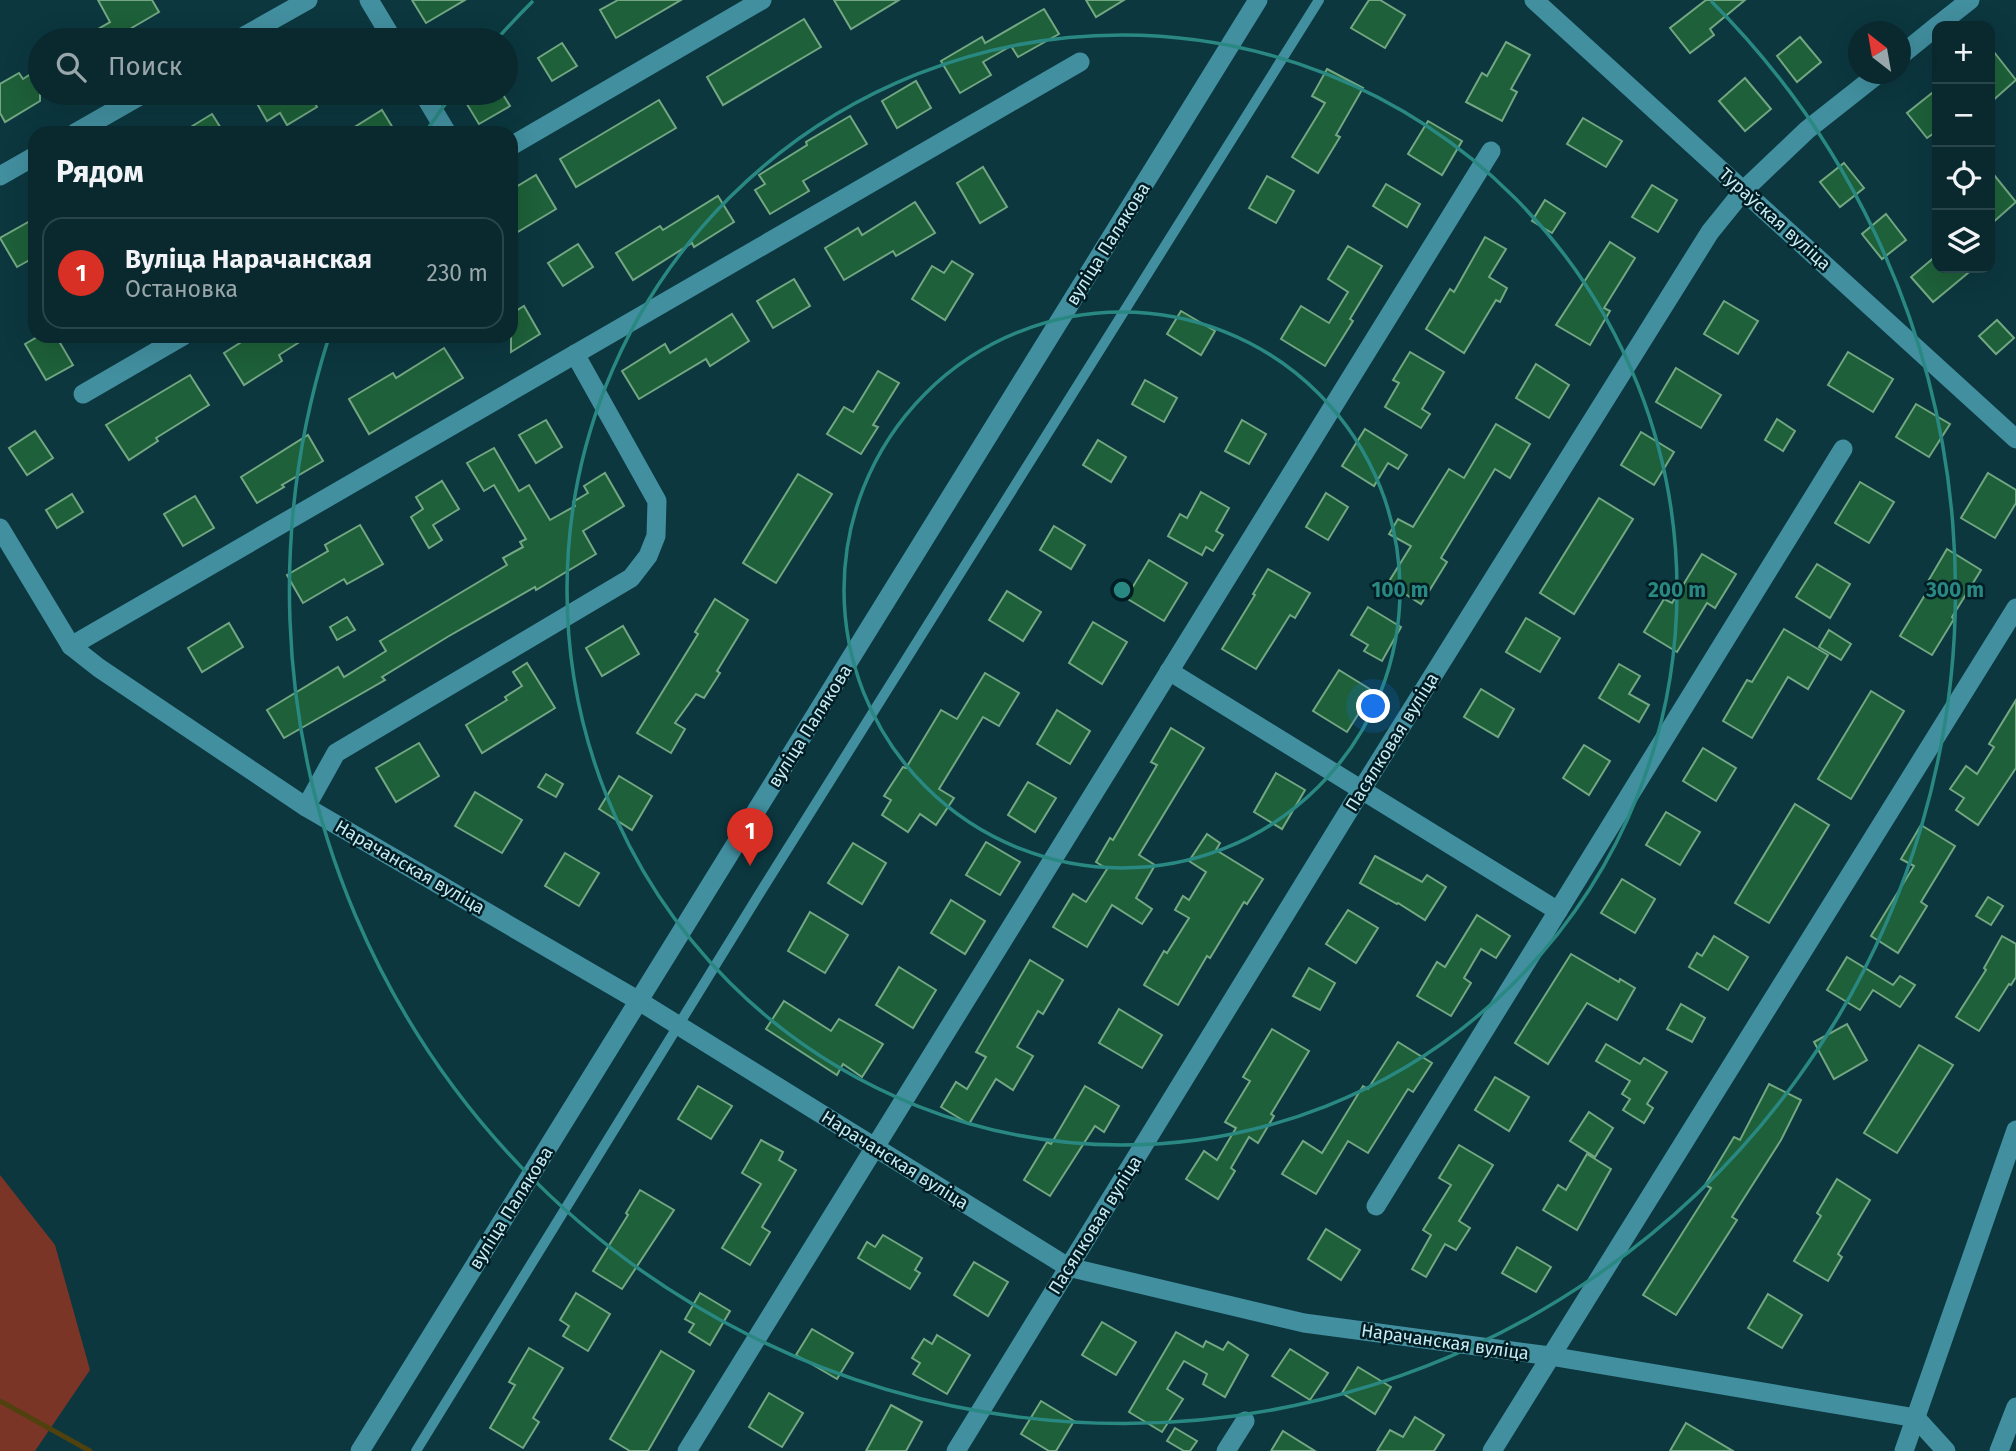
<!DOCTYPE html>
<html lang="ru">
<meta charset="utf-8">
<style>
:root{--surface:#09292f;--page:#17353b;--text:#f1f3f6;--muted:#99a6aa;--line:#29454b;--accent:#d93025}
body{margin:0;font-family:"Fira Sans",sans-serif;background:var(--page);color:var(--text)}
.controls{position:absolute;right:21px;top:21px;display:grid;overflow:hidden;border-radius:14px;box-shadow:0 7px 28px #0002}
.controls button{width:63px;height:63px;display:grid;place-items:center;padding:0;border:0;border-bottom:2px solid var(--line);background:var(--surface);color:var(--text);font:35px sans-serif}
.compass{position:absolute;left:1848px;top:21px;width:63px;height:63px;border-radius:50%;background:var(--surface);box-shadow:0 7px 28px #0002;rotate:329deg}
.you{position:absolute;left:1374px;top:707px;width:24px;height:24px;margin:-18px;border:5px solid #fff;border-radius:50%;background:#1a73e8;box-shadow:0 0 0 10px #1a73e833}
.badge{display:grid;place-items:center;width:46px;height:46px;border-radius:50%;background:var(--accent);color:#fff;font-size:23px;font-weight:700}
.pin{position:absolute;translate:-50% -58px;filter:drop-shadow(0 2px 4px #0008)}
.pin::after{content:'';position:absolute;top:37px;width:24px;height:21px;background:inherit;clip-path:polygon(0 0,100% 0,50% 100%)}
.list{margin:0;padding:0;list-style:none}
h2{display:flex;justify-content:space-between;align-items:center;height:91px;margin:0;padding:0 28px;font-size:30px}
h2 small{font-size:23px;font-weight:400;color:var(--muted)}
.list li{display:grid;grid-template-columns:46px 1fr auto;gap:21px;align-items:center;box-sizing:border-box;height:112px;margin:0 14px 14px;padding:0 14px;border:2px solid var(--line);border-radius:21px}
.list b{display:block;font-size:26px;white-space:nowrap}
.list p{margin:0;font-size:23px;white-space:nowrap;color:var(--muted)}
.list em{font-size:23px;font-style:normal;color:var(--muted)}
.icon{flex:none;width:38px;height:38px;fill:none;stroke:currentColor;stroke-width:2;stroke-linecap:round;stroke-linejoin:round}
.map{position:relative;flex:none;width:2016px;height:1451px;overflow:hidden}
.search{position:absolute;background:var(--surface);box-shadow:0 7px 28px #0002;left:28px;top:28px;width:490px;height:77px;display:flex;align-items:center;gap:18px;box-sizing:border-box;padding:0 24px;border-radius:38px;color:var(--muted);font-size:26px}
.panel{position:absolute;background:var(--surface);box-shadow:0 7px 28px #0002;left:28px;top:126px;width:490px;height:217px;border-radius:21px}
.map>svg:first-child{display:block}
.green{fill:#7b3526}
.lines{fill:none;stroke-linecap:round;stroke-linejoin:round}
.stream{stroke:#50420e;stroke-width:5}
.building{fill:#1d6039;stroke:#72a782;stroke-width:2}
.service{stroke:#428f9f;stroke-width:10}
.minor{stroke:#428f9f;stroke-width:19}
.tertiary{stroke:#428f9f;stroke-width:19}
.ring{fill:none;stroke:#2a8882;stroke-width:3.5}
.labels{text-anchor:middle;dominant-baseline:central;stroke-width:5;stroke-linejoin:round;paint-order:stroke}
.street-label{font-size:18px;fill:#c6ebf3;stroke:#001d24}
.centre{fill:#2a8882;stroke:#001d24;stroke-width:3.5}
.ring-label{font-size:21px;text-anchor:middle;font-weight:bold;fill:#2a8882;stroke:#001d24;stroke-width:5;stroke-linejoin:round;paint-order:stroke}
</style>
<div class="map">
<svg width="2016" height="1451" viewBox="0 0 2016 1451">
<rect width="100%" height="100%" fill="#0c373f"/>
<!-- green -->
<polygon class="green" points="0,1175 55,1245 90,1370 35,1451 0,1451"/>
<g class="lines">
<!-- stream -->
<polyline class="stream" points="0,1401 90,1451"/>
</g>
<!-- building -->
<g class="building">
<polygon points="98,0 152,0 159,12 111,40 79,40 110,22"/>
<polygon points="412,0 465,0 426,23"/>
<polygon points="618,0 681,0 616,38 600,10"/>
<polygon points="834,0 899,0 851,29"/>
<polygon points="1086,0 1124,0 1096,17"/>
<polygon points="1369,0 1380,0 1405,15 1385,48 1351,28"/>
<polygon points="1706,0 1745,0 1710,29 1714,35 1690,53 1670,28"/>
<polygon points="1044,9 1059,34 1018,57 1011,46 983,62 991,75 960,93 941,61 982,37 985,43"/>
<polygon points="804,19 821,47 723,105 707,77"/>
<polygon points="1800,37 1821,62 1797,82 1777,56"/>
<polygon points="1506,42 1530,55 1511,89 1517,92 1502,121 1466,102 1482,73 1487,76"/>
<polygon points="562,43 577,66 552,81 538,58"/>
<polygon points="1990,47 2016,80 1990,103"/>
<polygon points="1327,69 1363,88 1336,135 1340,137 1318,173 1292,157 1325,103 1312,96"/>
<polygon points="34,72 40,82 40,101 5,122 0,113 0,84 19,73 23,79"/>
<polygon points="1745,78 1771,109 1745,131 1719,101"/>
<polygon points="916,81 931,108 897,128 882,101"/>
<polygon points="1937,89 1937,131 1927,138 1907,113"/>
<polygon points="251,93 309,93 317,107 287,125 280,113 267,121"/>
<polygon points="480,93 502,93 510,106 479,124 465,101"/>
<polygon points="659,100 676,128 576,187 560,159"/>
<polygon points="382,110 396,133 345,133"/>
<polygon points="212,114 224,133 181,133"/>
<polygon points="850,116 867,144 803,181 809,191 770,214 755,190 765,184 759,175 807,145 806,142"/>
<polygon points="1583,118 1622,141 1606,167 1567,144"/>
<polygon points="1428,121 1462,141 1442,175 1408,154"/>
<polygon points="1844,163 1864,188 1840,207 1820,182"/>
<polygon points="983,167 1007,207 980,223 957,183"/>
<polygon points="1990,170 2016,202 1990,225"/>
<polygon points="536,175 556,209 511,236 511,190"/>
<polygon points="1267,176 1294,191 1276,223 1249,208"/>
<polygon points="1386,184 1420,204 1407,227 1373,206"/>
<polygon points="1652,185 1677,200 1658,232 1632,217"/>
<polygon points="718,196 734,222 694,247 692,243 633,280 616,253 660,226 663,230"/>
<polygon points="1545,200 1565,213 1552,233 1532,221"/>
<polygon points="915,202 935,233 896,256 893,251 844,280 825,248 858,228 862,235"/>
<polygon points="1886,214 1906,240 1882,259 1862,234"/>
<polygon points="30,221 35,229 35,257 17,267 0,238"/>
<polygon points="1485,237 1506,249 1489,277 1507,288 1500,302 1496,300 1464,353 1426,329 1450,289 1454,292"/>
<polygon points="1610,242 1635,258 1604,308 1610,311 1590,345 1556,325"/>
<polygon points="578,244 593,267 563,286 548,263"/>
<polygon points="1348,246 1382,266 1350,319 1353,321 1325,366 1281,339 1301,306 1329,323 1348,292 1328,279"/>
<polygon points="1937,255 1937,268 1974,268 1933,302 1911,277"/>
<polygon points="952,261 973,274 945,320 912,299 932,266 944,273"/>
<polygon points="794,279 810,306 773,328 757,301"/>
<polygon points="1724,301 1758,321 1738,354 1704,334"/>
<polygon points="524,306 540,334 511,352 511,314"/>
<polygon points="1181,311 1215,331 1201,355 1167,334"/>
<polygon points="732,314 749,341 710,366 706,359 639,399 622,371 665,344 670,353"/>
<polygon points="1997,320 2014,338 1996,354 1979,336"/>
<polygon points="39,336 56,336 73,365 46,380 25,344"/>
<polygon points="251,336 309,336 279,355 282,361 244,385 224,353"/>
<polygon points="444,348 463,378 369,434 349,399 393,373 396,378"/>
<polygon points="1410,352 1444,372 1422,409 1430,414 1421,428 1385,407 1399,383 1393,380"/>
<polygon points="1848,352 1893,379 1873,412 1828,385"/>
<polygon points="1536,364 1569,385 1549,418 1516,398"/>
<polygon points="1676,368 1721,395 1701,428 1656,402"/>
<polygon points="878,371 899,383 873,425 878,427 861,454 827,434 844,407 853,412"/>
<polygon points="190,375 209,405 156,438 158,441 129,460 106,425"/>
<polygon points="1145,380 1177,398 1164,422 1132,404"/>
<polygon points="1916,404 1950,424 1929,457 1896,437"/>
<polygon points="1777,419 1795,431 1783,451 1765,440"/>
<polygon points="546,420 562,447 536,463 519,435"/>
<polygon points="1242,420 1266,434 1249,464 1225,451"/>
<polygon points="1496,424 1530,444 1510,478 1495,469 1441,558 1447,562 1421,604 1388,583 1411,546 1389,534 1398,519 1413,527 1449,469 1464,478"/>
<polygon points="1365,429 1407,455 1398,469 1388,463 1374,486 1342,466"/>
<polygon points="35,431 53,458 27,475 9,448"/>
<polygon points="1641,432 1674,452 1654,485 1621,465"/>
<polygon points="308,435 323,461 282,485 284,487 257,503 241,477"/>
<polygon points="1098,440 1126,457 1111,482 1083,465"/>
<polygon points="494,448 519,491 529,485 550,520 575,506 573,502 588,493 584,486 605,473 624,506 583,531 596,554 536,590 535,587 449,636 382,677 385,680 284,738 267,710 338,667 344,677 386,651 380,641 507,565 503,558 523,547 520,542 526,539 494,485 484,491 467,463"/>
<polygon points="1988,473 2016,490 2016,503 1995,538 1961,518"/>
<polygon points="798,474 832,494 776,583 743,563"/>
<polygon points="442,481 459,509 433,525 442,540 429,548 411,517 423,509 416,497"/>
<polygon points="1860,482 1894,502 1869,543 1835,523"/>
<polygon points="1201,492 1229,508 1216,531 1223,535 1213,551 1206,547 1202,555 1168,536 1180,514 1187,518"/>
<polygon points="1326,493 1348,507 1328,540 1306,527"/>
<polygon points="72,494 83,512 57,528 46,510"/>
<polygon points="195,496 214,528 183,546 164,514"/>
<polygon points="1599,498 1633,519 1574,614 1540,593"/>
<polygon points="360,525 383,564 347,584 344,579 303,603 287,575 328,551 325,545"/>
<polygon points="1054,526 1085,545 1071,569 1040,550"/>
<polygon points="1947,549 1981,570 1952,617 1954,619 1932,655 1900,636 1931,585 1927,583"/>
<polygon points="1702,554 1736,574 1715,608 1707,603 1677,652 1644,632 1664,599 1672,603"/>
<polygon points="1149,560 1187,583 1164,621 1126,598"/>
<polygon points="1817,564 1850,584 1830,618 1796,597"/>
<polygon points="1268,569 1310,593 1295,618 1290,615 1256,669 1222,649 1255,595 1253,594"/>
<polygon points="1007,591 1041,612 1023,641 989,620"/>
<polygon points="715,599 748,620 717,671 720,673 704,698 696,694 675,723 685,729 671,753 637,733 698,634 695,632"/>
<polygon points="1368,607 1401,627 1382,661 1364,651 1368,645 1351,635"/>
<polygon points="347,617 355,630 337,640 330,627"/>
<polygon points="1526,618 1560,638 1540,672 1506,652"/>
<polygon points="1093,622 1127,642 1102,684 1069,663"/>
<polygon points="229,623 243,647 202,672 188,648"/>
<polygon points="623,626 639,654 602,676 586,648"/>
<polygon points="1784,629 1828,655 1808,689 1788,677 1752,738 1723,721 1747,680 1752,682"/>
<polygon points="1829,630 1851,644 1841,660 1819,647"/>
<polygon points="527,663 555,708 482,753 466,725 507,700 505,697 522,686 513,672"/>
<polygon points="1619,664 1640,676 1629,694 1649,705 1639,722 1599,698"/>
<polygon points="1339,670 1373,691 1347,732 1313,711"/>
<polygon points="985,673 1019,693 999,726 983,717 939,789 954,798 936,825 920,814 908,832 882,815 891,800 884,796 903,767 906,768 941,710 957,719"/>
<polygon points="1481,689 1514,709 1498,737 1464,717"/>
<polygon points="1871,691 1904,711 1851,799 1818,779"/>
<polygon points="2016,700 2016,768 1978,825 1956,810 1964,798 1950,789 1966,766 1977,774 1994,747 1989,744"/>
<polygon points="1057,710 1090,731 1070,764 1037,744"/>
<polygon points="1171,728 1204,748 1139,855 1155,865 1136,898 1152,909 1142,924 1112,905 1087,947 1053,927 1073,894 1086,902 1107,869 1096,862 1110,838 1113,840 1157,765 1151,762"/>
<polygon points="419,743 439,776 396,802 376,768"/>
<polygon points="1584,745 1610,761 1589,795 1563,778"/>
<polygon points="1703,748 1736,768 1716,801 1683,781"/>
<polygon points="1276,773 1305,790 1282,829 1254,812"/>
<polygon points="546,774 563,784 556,797 538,787"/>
<polygon points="619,776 652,796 632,830 599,809"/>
<polygon points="1028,782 1056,798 1035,832 1008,815"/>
<polygon points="475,792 522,820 502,853 455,826"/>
<polygon points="1795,804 1829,825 1769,923 1735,903"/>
<polygon points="1666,812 1700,832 1680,865 1646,845"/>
<polygon points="1921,825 1955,846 1921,902 1927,906 1898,953 1871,936 1914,866 1901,859"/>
<polygon points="1207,834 1220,843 1216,850 1263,879 1247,904 1244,902 1210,958 1207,956 1178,1005 1144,985 1164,951 1167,953 1189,918 1175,910 1183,896 1189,900 1206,872 1189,861"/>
<polygon points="986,842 1020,862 1000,895 966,875"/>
<polygon points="853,843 886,863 862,904 828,883"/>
<polygon points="565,853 599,873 579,906 545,886"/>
<polygon points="1375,856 1422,882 1427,875 1446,887 1425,920 1398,903 1397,904 1360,883"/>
<polygon points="1622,879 1655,899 1635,933 1601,913"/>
<polygon points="1988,897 2003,906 1991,925 1976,916"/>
<polygon points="951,900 985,921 965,954 931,933"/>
<polygon points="1348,910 1378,928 1356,963 1326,944"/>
<polygon points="810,912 848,935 825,973 788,951"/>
<polygon points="1477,915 1510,936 1496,958 1481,949 1464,978 1471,983 1451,1016 1417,996 1437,962 1445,967"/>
<polygon points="1714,936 1748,957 1728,990 1689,967 1697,953 1702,956"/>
<polygon points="2002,936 2016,944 2016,977 2011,985 2009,984 1979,1031 1956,1017 1986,970 1984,968"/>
<polygon points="1571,954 1619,982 1620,979 1635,988 1617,1020 1587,1003 1548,1064 1515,1043"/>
<polygon points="1847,957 1893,985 1900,976 1915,985 1900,1007 1873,990 1860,1010 1827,990"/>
<polygon points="1030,960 1063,980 1043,1014 1038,1011 1017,1047 1033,1056 1013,1090 996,1079 969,1124 941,1107 956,1082 967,1089 986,1057 976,1052"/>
<polygon points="899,967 936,990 913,1028 876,1005"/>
<polygon points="1309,968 1335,983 1320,1010 1293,996"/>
<polygon points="784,1001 831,1031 839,1019 883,1044 862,1077 843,1064 837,1075 766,1029"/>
<polygon points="1681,1004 1705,1018 1692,1042 1667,1029"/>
<polygon points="1119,1009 1162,1035 1142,1068 1099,1043"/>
<polygon points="1847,1024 1867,1060 1834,1079 1814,1042"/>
<polygon points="1272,1029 1309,1051 1271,1114 1274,1116 1258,1143 1249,1137 1231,1168 1235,1171 1218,1199 1186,1179 1204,1151 1217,1160 1236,1128 1225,1122 1250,1081 1243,1077"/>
<polygon points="1398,1042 1432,1063 1413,1092 1408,1089 1368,1153 1348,1141 1316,1194 1282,1174 1303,1141 1322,1153 1363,1086 1368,1089"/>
<polygon points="1606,1044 1640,1064 1644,1058 1667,1072 1647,1104 1653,1108 1644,1123 1623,1110 1630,1099 1622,1094 1630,1081 1596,1061"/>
<polygon points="1919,1045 1953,1065 1897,1153 1864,1133"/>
<polygon points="1495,1077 1529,1097 1509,1131 1475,1110"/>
<polygon points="1769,1084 1801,1100 1781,1140 1732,1217 1737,1220 1676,1315 1643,1295 1711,1188 1705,1185 1734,1137 1740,1140"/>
<polygon points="698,1086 732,1106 711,1139 678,1119"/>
<polygon points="1085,1086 1119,1106 1104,1132 1095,1126 1050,1196 1024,1180 1047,1142 1051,1144"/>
<polygon points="1589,1112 1613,1128 1595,1157 1570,1141"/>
<polygon points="761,1140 783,1152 779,1160 796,1170 762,1227 770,1232 750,1265 722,1248 761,1184 742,1173"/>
<polygon points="1459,1145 1493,1165 1459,1221 1470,1228 1456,1250 1445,1244 1426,1277 1412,1269 1431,1235 1423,1230 1451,1185 1439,1178"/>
<polygon points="1587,1154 1611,1169 1577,1230 1543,1210 1558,1185 1566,1190"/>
<polygon points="1837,1179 1870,1200 1838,1254 1842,1257 1828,1281 1794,1261 1821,1216 1817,1213"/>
<polygon points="640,1190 674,1210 622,1289 593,1271 628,1215 626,1213"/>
<polygon points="1326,1229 1360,1250 1341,1280 1308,1259"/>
<polygon points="883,1235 922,1258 915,1270 920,1273 910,1289 858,1258 867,1242 875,1247"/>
<polygon points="1517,1247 1551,1267 1536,1292 1502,1273"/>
<polygon points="974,1262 1008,1282 988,1316 954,1295"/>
<polygon points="576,1293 610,1314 588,1351 563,1336 569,1326 560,1320"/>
<polygon points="700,1293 730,1311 710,1345 689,1332 694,1324 685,1319"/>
<polygon points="1768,1294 1802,1315 1782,1348 1748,1328"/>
<polygon points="1102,1322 1136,1342 1116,1375 1082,1355"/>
<polygon points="812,1329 853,1353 837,1379 796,1355"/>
<polygon points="1176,1332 1203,1347 1206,1341 1223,1350 1228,1342 1248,1355 1225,1397 1203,1384 1207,1374 1184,1361 1167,1389 1183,1399 1162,1432 1129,1412"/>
<polygon points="937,1335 970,1355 947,1394 913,1374 920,1363 912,1358 924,1339 932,1344"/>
<polygon points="529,1348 563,1368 533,1418 539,1422 523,1448 490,1428 515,1385 509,1382"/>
<polygon points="1290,1349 1328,1373 1310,1400 1272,1376"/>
<polygon points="661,1351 694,1371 648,1451 630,1451 610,1439"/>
<polygon points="1358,1367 1391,1387 1375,1414 1342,1393"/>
<polygon points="769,1393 803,1413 782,1447 749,1427"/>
<polygon points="1041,1401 1074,1421 1056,1451 1049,1451 1021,1434"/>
<polygon points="891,1405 922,1422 906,1451 866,1451"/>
<polygon points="1415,1417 1444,1435 1434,1451 1377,1451 1390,1430 1403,1437"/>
<polygon points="1686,1423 1733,1451 1670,1451"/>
<polygon points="1175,1428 1197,1441 1190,1451 1184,1451 1167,1441"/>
<polygon points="1283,1431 1315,1451 1271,1451"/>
</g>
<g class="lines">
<!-- service -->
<polyline class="service" points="416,1451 758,896 1319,0"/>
<!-- minor -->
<g class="minor">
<polyline points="369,0 393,40"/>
<polyline points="1534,0 2016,439"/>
<polyline points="1937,26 1970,0"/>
<polyline points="237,40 308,0"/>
<polyline points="1900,56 1937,26"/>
<polyline points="423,93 447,133"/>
<polyline points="75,133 145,93"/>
<polyline points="511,146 762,0"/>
<polyline points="0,176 35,156"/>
<polyline points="83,394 183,336"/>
<polyline points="0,528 71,646 99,668 306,807 639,1001 1068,1267 1304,1323 1550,1356 1916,1418 1946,1451"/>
<polyline points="71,646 1080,62"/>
<polyline points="1169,671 1558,911"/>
<polyline points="306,807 336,753 631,578 648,556 656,536 657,501 575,354"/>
<polyline points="1376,1206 1843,449"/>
<polyline points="687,1451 1491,151"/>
<polyline points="956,1451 1362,789 1710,232 1744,190 1807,130 1878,74"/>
<polyline points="1226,1451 1245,1421"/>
<polyline points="1492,1451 2016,608"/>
<polyline points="1904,1451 2016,1130"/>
</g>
<!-- tertiary -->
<g class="tertiary">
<polyline points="360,1451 1258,0"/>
<polyline points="1999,1451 2016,1407"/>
</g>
</g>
<!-- distance rings -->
<g class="ring">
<circle cx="1122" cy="590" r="278"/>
<circle cx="1122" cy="590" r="555"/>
<path d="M427 130A833 833 0 0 1 452 95M498 38A833 833 0 0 1 533 1M1711 1A833 833 0 1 1 328 340"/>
</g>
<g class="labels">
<!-- street labels -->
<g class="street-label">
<text transform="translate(1775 219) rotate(42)">Тураўская вуліца</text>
<text transform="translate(1108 244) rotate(-58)">вуліца Палякова</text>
<text transform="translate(810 726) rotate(-58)">вуліца Палякова</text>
<text transform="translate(1392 742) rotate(-58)">Пасялковая вуліца</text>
<text transform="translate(410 867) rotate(30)">Нарачанская вуліца</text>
<text transform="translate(895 1160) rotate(32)">Нарачанская вуліца</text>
<text transform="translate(511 1208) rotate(-58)">вуліца Палякова</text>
<text transform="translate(1095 1225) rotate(-58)">Пасялковая вуліца</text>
<text transform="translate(1445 1342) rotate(8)">Нарачанская вуліца</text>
</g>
</g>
<circle cx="1122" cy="590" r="10" class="centre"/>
<g class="ring-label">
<text x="1400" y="597">100 m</text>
<text x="1677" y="597">200 m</text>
<text x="1955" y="597">300 m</text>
</g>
</svg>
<div class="controls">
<button>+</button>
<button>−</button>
<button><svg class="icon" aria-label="locate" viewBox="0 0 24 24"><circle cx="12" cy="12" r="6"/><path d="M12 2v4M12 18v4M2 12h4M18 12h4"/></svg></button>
<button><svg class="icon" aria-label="layers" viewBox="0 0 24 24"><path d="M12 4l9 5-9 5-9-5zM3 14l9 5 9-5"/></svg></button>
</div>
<svg class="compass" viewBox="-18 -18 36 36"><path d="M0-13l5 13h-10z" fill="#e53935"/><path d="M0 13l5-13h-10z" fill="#99a6aa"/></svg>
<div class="you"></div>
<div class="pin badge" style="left:750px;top:866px">1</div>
<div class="search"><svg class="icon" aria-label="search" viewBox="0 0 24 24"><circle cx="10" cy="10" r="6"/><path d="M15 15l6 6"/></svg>Поиск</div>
<section class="panel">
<h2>Рядом<small></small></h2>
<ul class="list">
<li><span class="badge">1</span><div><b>Вуліца Нарачанская</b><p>Остановка</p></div><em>230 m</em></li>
</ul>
</section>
</div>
